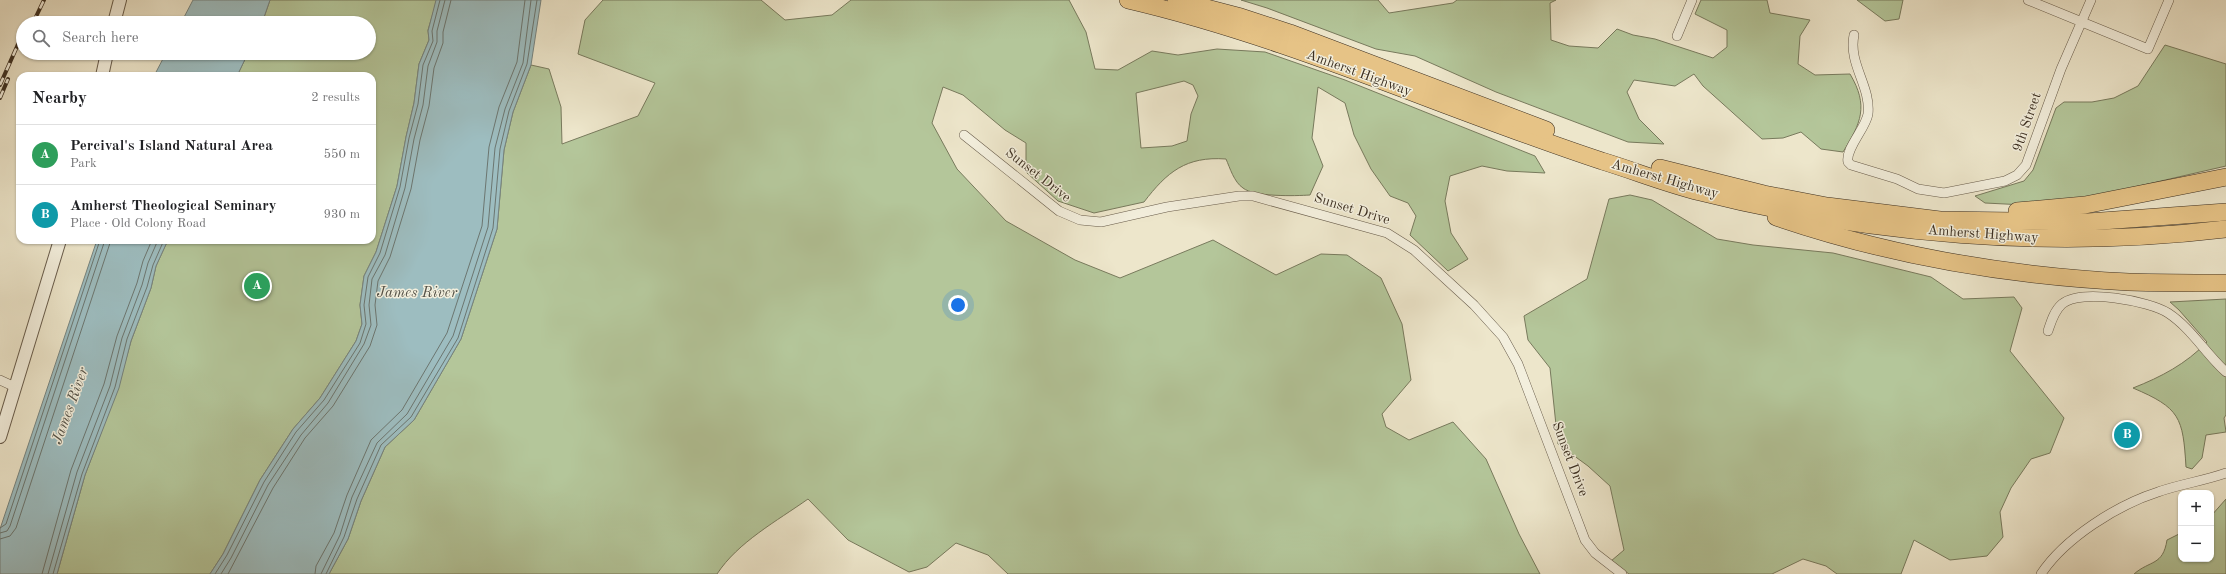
<!DOCTYPE html>
<meta charset="utf-8">
<style>
:root{--surface:#fff;--page:#f2f2f2;--text:#202124;--muted:#757577;--line:#e0e0e0;--accent:#8f2418}
body{margin:0;font-family:"Old Standard TT",serif;background:var(--page);color:var(--text)}
.controls{position:absolute;right:12px;bottom:12px;display:grid;overflow:hidden;border-radius:8px;box-shadow:0 1px 3px #0004}
.controls button{width:36px;height:36px;display:grid;place-items:center;padding:0;border:0;border-bottom:1px solid var(--line);background:var(--surface);color:var(--text);font:20px sans-serif}
.you{position:absolute;left:958px;top:305px;width:14px;height:14px;margin:-10px;border:3px solid #fff;border-radius:50%;background:#1a73e8;box-shadow:0 0 0 6px #1a73e833}
.badge{display:grid;place-items:center;width:26px;height:26px;border-radius:50%;background:var(--accent);color:#fff;font-size:13px;font-weight:700}
.pin{position:absolute;translate:-50% -50%;border:2px solid #fff;box-shadow:0 1px 4px #0006}
.list{margin:0;padding:0;list-style:none}
h2{display:flex;justify-content:space-between;align-items:center;height:52px;margin:0;padding:0 16px;font-size:17px}
h2 small{font-size:13px;font-weight:400;color:var(--muted)}
.list li{display:grid;grid-template-columns:26px 1fr auto;gap:12px;align-items:center;box-sizing:border-box;height:60px;padding:0 16px;border-top:1px solid var(--line)}
.list b{display:block;font-size:15px;white-space:nowrap}
.list p{margin:0;font-size:13px;white-space:nowrap;color:var(--muted)}
.list em{font-size:13px;font-style:normal;color:var(--muted)}
.icon{flex:none;width:22px;height:22px;fill:none;stroke:currentColor;stroke-width:2;stroke-linecap:round;stroke-linejoin:round}
.map{position:relative;flex:none;width:2226px;height:574px;overflow:hidden}
.search{position:absolute;background:var(--surface);box-shadow:0 1px 3px #0004;left:16px;top:16px;width:360px;height:44px;display:flex;align-items:center;gap:10px;box-sizing:border-box;padding:0 14px;border-radius:22px;color:var(--muted);font-size:15px}
.panel{position:absolute;background:var(--surface);box-shadow:0 1px 3px #0004;left:16px;top:72px;width:360px;height:172px;border-radius:12px}
.map>svg:first-child{display:block}
.green{fill:#b4c69a;stroke:#787a5d;fill-rule:evenodd}
.water{fill:#9dbdc0;stroke:#768480}
.lines{fill:none;stroke-linecap:round;stroke-linejoin:round}
.shore{stroke:#6c7670;stroke-width:1}
.minor-casing{stroke:#685c4b;stroke-width:10}
.tertiary-casing{stroke:#685c4b;stroke-width:14}
.motorway-casing{stroke:#3b2e20;stroke-width:18}
.minor{stroke:#f3efdd;stroke-width:9}
.tertiary{stroke:#f3efdd;stroke-width:12}
.motorway{stroke:#e6c386;stroke-width:17}
.rail-casing{stroke:#3b2e20;stroke-width:4}
.rail{stroke:#f3efdd;stroke-width:2.5;stroke-dasharray:8;stroke-linecap:butt}
.labels{text-anchor:middle;dominant-baseline:central;stroke-width:3;stroke-linejoin:round;paint-order:stroke}
.street-label{font-size:14px;fill:#3b2e20;stroke:#f3efdd}
.water-label{font-size:15px;font-style:italic;fill:#545248;stroke:#f3efdd}
</style>
<div class="map">
<svg width="2226" height="574" viewBox="0 0 2226 574">
<rect width="100%" height="100%" fill="#ede6cb"/>
<filter id="stains"><feTurbulence type="fractalNoise" baseFrequency=".005" numOctaves="4"/><feColorMatrix values="0 0 0 0 .2 0 0 0 0 .09 0 0 0 0 .02 0 0 0 .5 -.17"/></filter>
<radialGradient id="worn" r=".72"><stop offset=".6" stop-color="#630" stop-opacity="0"/><stop offset="1" stop-color="#630" stop-opacity=".3"/></radialGradient>
<!-- green -->
<g class="green">
<polygon points="270,0 437,0 428,30 429,40 419,64 414,103 406,137 397,186 376,252 364,276 360,305 362,324 356,341 320,398 293,429 260,480 223,554 210,574 57,574 85,475 118,388 131,341 151,288 156,266 168,240 372,240 372,76 237,76 248,53 369,53 369,23 262,23"/>
<path d="M603,0H761L785,20L832,15L851,0H1069L1086,32L1095,69L1118,70L1152,51L1178,55L1217,49L1265,52L1345,80L1535,156L1545,173L1507,171L1482,166L1450,176L1445,201L1451,233L1468,259L1448,271L1410,235L1416,216L1408,203L1390,196L1371,169L1354,135L1345,103L1318,87L1312,138L1323,166L1310,195C1295,196 1254,197 1243,188C1234,182 1230,168 1226,159C1186,156 1167,172 1144,202L1094,213L1058,201L1026,172V143L1005,130L963,95L943,87L932,123L957,169L1006,221L1075,260L1120,278L1213,240L1276,275L1321,254L1347,255L1381,278L1402,324L1411,380L1382,414L1386,427L1409,440L1453,422L1486,459L1519,534L1540,574H1008L988,555L956,543L927,567L909,572L848,540L808,499C777,521 738,542 717,574H329L348,539L361,501L385,447L414,420L461,339L497,229L504,150L513,112L531,65L549,69L561,107L562,144L638,116L655,83L578,54L585,20ZM1184,81L1193,85L1198,96L1191,114L1187,141L1172,146L1141,148L1136,93Z"/>
<path d="M1241,0H1378L1389,13L1453,3L1457,0H1556L1550,3L1551,40L1569,46L1598,48L1617,29L1633,35L1655,39L1713,58L1727,47V30L1695,14L1701,0H1767L1770,13L1810,20L1800,36L1798,64L1815,75L1850,74C1869,106 1861,123 1843,152L1821,149L1801,132L1783,138L1762,139L1703,86L1694,74L1675,86L1634,80L1627,92L1639,119L1664,144L1628,142L1496,92L1415,56L1376,49L1267,8Z"/>
<polygon points="1857,0 1903,0 1899,19 1885,21"/>
<polygon points="2165,45 2226,64 2226,166 2087,198 2025,205 1985,203 1975,196 2024,181 2033,170 2056,108 2064,102 2092,102 2114,98 2138,86"/>
<polygon points="1630,195 1652,200 1717,239 1753,245 1833,253 1931,277 1963,299 2014,297 2022,308 2010,351 2064,418 2050,453 2031,459 2011,488 2000,512 2003,537 1987,556 1950,560 1914,540 1901,574 1837,574 1826,566 1803,559 1772,574 1629,574 1611,561 1624,550 1610,486 1588,466 1558,444 1550,368 1528,340 1524,316 1587,279 1609,199"/>
<path d="M2226,299V415L2224,418L2226,432L2206,435L2202,458L2192,469L2186,467C2183,417 2180,408 2133,388C2161,377 2186,364 2207,342L2179,310L2170,302Z"/>
<path d="M2226,499V574H2134C2150,560 2163,566 2167,540L2181,533V559H2211V516Z"/>
</g>
<!-- water -->
<g class="water">
<polygon points="193,0 270,0 262,23 181,23"/>
<polygon points="436,0 541,0 531,65 513,112 504,150 497,229 461,339 414,420 385,447 361,501 348,539 329,574 210,574 223,554 260,480 293,429 320,398 356,341 362,324 360,305 364,276 376,252 397,186 406,137 414,103 419,64 429,40 428,31"/>
<polygon points="166,53 248,53 237,76 154,76"/>
<polygon points="97,240 168,240 156,266 151,288 131,341 119,388 85,475 57,574 0,574 0,529"/>
</g>
<g class="lines">
<!-- shore -->
<g class="shore">
<polyline points="0,528 6,524 100,240"/>
<polyline points="0,533 7,531 10,526 105,240"/>
<polyline points="0,539 10,536 16,528 111,240"/>
<polyline points="42,574 71,470 104,384 117,336 137,283 143,261 152,240"/>
<polyline points="48,574 77,472 110,386 122,338 142,285 148,263 158,240"/>
<polyline points="53,574 82,474 115,387 127,339 147,287 153,265 164,240"/>
<polyline points="215,574 227,555 264,482 296,432 324,400 360,343 366,324 364,305 368,277 380,253 400,187 409,138 418,104 423,65 433,41 432,31 440,0"/>
<polyline points="221,574 231,558 268,485 301,435 328,403 364,344 371,325 369,305 372,279 385,255 405,188 414,139 423,105 428,66 437,42 437,31 445,0"/>
<polyline points="228,574 273,488 305,438 333,406 370,346 377,325 375,305 378,281 390,257 411,189 420,140 429,106 434,68 443,43 443,32 451,0"/>
<polyline points="315,574 316,566 334,533 347,495 371,440 402,410 447,333 482,226 489,147 499,107 517,62 525,0"/>
<polyline points="321,574 340,535 352,497 377,443 407,414 453,336 488,227 495,148 505,109 523,63 531,0"/>
<polyline points="326,574 344,537 357,499 381,445 411,417 458,338 493,228 500,149 509,111 527,64 537,0"/>
</g>
<defs>
<g id="minor">
<polyline points="2028,0 2148,49 2169,0"/>
<path d="M1854,35C1848,64 1871,86 1868,114C1866,128 1845,149 1848,162L1851,165L1897,179L1918,189L1944,193L2005,181L2017,175L2026,165L2061,69L2091,0"/>
<polyline points="1677,36 1692,0"/>
<polyline points="964,135 1059,211 1080,220 1101,222 1167,207 1239,196 1253,196 1387,233 1414,250 1474,305 1503,337 1518,364 1585,540 1595,553 1622,574"/>
<path d="M2048,331C2051,322 2054,311 2062,304C2081,288 2149,301 2168,313C2191,328 2206,354 2226,372"/>
<polyline points="0,380 15,387"/>
<path d="M2041,574C2065,538 2117,505 2158,492C2180,484 2204,481 2226,473"/>
</g>
<g id="tertiary">
<polyline points="114,23 120,0"/>
<polyline points="102,76 107,53"/>
<polyline points="0,437 60,240"/>
</g>
<g id="motorway">
<path d="M1128,0C1291,38 1444,109 1602,161C1635,171 1667,184 1700,192C1871,235 2051,250 2226,229"/>
<polyline points="1176,0 1241,17 1290,33 1546,130"/>
<polyline points="1660,168 1764,194 1827,206 1940,220 2088,222 2226,212"/>
<polyline points="2017,211 2085,205 2226,177"/>
<path d="M1776,217C1890,256 2009,276 2129,282C2161,283 2194,283 2226,283"/>
</g>
</defs>
<!-- minor casing -->
<use href="#minor" class="minor-casing"/>
<!-- tertiary casing -->
<use href="#tertiary" class="tertiary-casing"/>
<!-- motorway casing -->
<use href="#motorway" class="motorway-casing"/>
<!-- minor -->
<use href="#minor" class="minor"/>
<!-- tertiary -->
<use href="#tertiary" class="tertiary"/>
<!-- motorway -->
<use href="#motorway" class="motorway"/>
<defs>
<g id="rail">
<polyline points="33,23 44,0"/>
<polyline points="0,85 23,33"/>
<polyline points="0,98 8,79"/>
</g>
</defs>
<!-- rail casing -->
<use href="#rail" class="rail-casing"/>
<!-- rail -->
<use href="#rail" class="rail"/>
</g>
<g class="labels">
<!-- street labels -->
<g class="street-label">
<text transform="translate(1359 73) rotate(20)">Amherst Highway</text>
<text transform="translate(2027 122) rotate(-71)">9th Street</text>
<text transform="translate(1038 175) rotate(38)">Sunset Drive</text>
<text transform="translate(1665 179) rotate(16)">Amherst Highway</text>
<text transform="translate(1352 209) rotate(17)">Sunset Drive</text>
<text transform="translate(1983 234) rotate(4)">Amherst Highway</text>
<text transform="translate(1570 459) rotate(69)">Sunset Drive</text>
</g>
<!-- water labels -->
<g class="water-label">
<text x="417" y="293">James River</text>
<text transform="translate(71 406) rotate(-70)">James River</text>
</g>
</g>
<rect width="100%" height="100%" filter="url(#stains)"/>
<rect width="100%" height="100%" fill="url(#worn)"/>
</svg>
<div class="controls">
<button>+</button>
<button>−</button>
</div>
<div class="you"></div>
<div class="pin badge" style="left:257px;top:286px;background:#2e9e5b">A</div>
<div class="pin badge" style="left:2127px;top:435px;background:#0f9aa8">B</div>
<div class="search"><svg class="icon" aria-label="search" viewBox="0 0 24 24"><circle cx="10" cy="10" r="6"/><path d="M15 15l6 6"/></svg>Search here</div>
<section class="panel">
<h2>Nearby<small>2 results</small></h2>
<ul class="list">
<li><span class="badge" style="background:#2e9e5b">A</span><div><b>Percival's Island Natural Area</b><p>Park</p></div><em>550 m</em></li>
<li><span class="badge" style="background:#0f9aa8">B</span><div><b>Amherst Theological Seminary</b><p>Place · Old Colony Road</p></div><em>930 m</em></li>
</ul>
</section>
</div>
